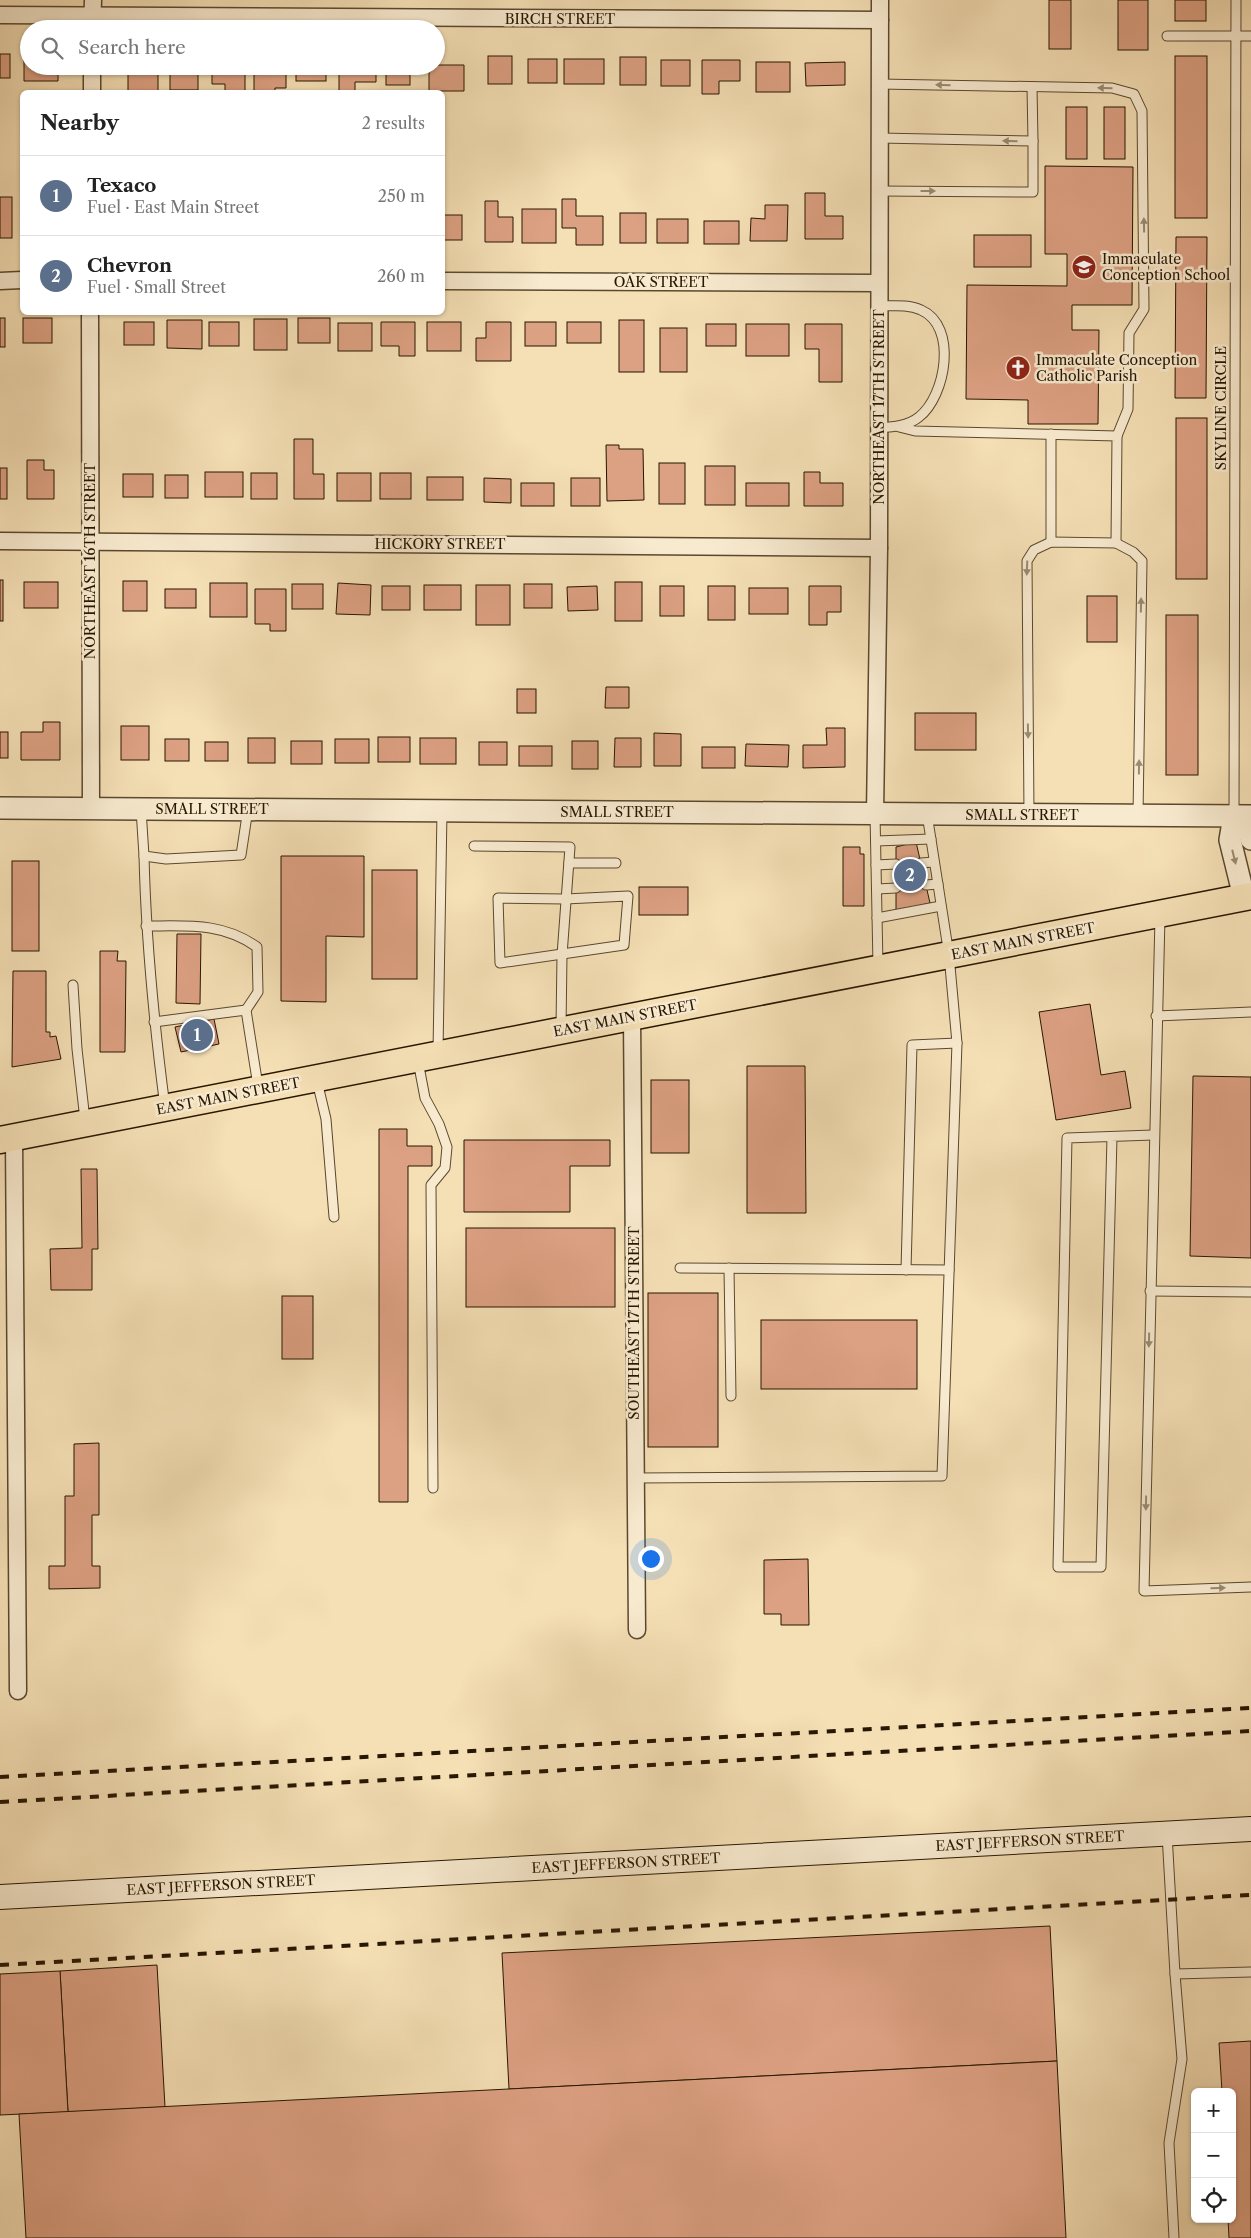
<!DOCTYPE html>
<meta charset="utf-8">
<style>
:root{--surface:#fff;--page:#f6f6f6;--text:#222;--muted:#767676;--line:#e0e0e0;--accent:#111827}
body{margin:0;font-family:"Libre Caslon Text",serif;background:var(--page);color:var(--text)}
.controls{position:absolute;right:15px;bottom:15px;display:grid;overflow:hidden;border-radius:8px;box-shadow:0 1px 4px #0004}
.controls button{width:45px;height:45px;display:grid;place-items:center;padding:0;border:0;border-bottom:1px solid var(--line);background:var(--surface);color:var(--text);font:25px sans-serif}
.you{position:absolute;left:650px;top:1558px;width:18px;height:18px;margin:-12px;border:4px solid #fff;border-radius:50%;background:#1a73e8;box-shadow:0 0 0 8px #1a73e833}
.badge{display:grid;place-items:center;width:32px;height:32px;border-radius:50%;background:var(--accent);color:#fff;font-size:16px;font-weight:700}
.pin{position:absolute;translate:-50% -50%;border:2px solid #fff;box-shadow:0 1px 5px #0006}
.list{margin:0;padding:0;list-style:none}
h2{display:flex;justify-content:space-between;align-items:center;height:65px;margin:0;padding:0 20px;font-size:21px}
h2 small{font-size:16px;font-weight:400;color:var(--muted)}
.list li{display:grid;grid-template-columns:32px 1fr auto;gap:15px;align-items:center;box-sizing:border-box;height:80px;padding:0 20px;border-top:1px solid var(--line)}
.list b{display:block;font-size:19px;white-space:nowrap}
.list p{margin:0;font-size:16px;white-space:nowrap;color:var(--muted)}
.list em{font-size:16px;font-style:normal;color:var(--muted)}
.icon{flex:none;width:28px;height:28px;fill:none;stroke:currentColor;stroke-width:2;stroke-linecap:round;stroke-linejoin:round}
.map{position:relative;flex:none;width:1251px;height:2238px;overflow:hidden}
.search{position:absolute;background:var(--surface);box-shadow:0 1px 4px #0004;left:20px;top:20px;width:425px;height:55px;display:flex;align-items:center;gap:12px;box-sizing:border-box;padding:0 18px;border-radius:28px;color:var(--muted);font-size:19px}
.panel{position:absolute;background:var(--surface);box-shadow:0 1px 4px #0004;left:20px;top:90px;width:425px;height:225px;border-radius:8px}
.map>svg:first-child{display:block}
.building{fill:#dca082;stroke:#271601}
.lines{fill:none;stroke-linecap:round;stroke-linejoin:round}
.service-casing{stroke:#5a482e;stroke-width:11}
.minor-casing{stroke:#5a482e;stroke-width:19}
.tertiary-casing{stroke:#5a482e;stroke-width:24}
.secondary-casing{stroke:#271601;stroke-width:26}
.primary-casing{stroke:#271601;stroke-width:29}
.service{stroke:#f8eacf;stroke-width:9}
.minor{stroke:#f8eacf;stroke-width:16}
.tertiary{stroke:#f8eacf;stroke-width:21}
.secondary{stroke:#f8eacf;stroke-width:24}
.primary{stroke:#f5dfb5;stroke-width:26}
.rail{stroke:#271601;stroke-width:4;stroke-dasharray:9 9;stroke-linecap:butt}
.oneway{fill:#9a8b72}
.labels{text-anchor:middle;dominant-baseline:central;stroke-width:5;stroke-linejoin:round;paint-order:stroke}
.street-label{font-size:14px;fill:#271601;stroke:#f8eacf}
.poi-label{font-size:14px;fill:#271601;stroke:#f8eacf;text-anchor:start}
</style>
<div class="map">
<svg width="1251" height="2238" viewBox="0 0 1251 2238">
<rect width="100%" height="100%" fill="#f5dfb5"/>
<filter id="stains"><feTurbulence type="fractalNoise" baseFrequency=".004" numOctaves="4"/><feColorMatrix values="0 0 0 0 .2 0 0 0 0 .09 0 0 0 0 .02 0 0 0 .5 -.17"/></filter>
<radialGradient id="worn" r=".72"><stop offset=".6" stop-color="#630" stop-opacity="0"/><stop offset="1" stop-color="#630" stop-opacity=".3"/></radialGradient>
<!-- building -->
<g class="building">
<rect x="1049" y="0" width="22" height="49"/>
<rect x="1118" y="0" width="30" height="50"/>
<rect x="1175" y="0" width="31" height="21"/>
<rect x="0" y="54" width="10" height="24"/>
<rect x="488" y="56" width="24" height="28"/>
<rect x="1175" y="56" width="32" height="162"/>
<rect x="620" y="57" width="26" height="28"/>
<polygon points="24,58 29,58 29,66 58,66 58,81 24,81"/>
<rect x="528" y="59" width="29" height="24"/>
<rect x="564" y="59" width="40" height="25"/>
<rect x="661" y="60" width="29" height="26"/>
<polygon points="702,60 740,60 740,81 719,81 719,94 702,94"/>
<rect x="756" y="62" width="34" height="30"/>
<polygon points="845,62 845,85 806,86 805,63"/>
<polygon points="436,65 464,65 464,91 429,91 429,66"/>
<rect x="128" y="66" width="30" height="26"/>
<rect x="170" y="66" width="28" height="24"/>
<polygon points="212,66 245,66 245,92 225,92 225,84 212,84"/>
<polygon points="254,66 286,66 286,88 275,88 275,92 254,92"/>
<rect x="296" y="66" width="30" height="15"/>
<polygon points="339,66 376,66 376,82 355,82 355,92 339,92"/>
<rect x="386" y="66" width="24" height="19"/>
<rect x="1066" y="107" width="21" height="52"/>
<rect x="1104" y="107" width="21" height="52"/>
<polygon points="1045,166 1133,167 1132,305 1072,305 1072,330 1099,330 1098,424 1028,424 1028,400 966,399 967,285 1067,286 1067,254 1045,254"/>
<polygon points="805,193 825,193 825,216 843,216 843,239 805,239"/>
<rect x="0" y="197" width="12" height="41"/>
<polygon points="562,199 576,199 576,216 603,216 603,245 576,245 576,228 562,228"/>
<polygon points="485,201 498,201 498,217 513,217 513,242 485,242"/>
<polygon points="765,205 788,205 787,241 750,241 751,218 765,219"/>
<rect x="522" y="209" width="34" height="34"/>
<rect x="620" y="213" width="26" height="30"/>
<rect x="442" y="215" width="20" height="25"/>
<rect x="657" y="219" width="31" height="24"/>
<rect x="704" y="221" width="35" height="23"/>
<rect x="974" y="235" width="57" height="32"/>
<polygon points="1176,237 1207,237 1206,398 1175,398"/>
<rect x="0" y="318" width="5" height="29"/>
<rect x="23" y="318" width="29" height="25"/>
<rect x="298" y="318" width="32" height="25"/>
<rect x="254" y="319" width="33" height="31"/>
<polygon points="167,320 202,320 202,349 167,348"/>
<rect x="619" y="320" width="25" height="52"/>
<rect x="124" y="322" width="30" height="23"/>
<rect x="209" y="322" width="30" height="24"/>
<polygon points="381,322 415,322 415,356 399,356 399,346 381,346"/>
<rect x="427" y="322" width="34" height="29"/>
<polygon points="486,322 511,322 511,361 476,361 476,338 486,338"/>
<rect x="525" y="322" width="31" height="24"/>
<rect x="567" y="322" width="34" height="21"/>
<rect x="338" y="323" width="34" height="28"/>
<rect x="706" y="324" width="30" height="22"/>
<rect x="746" y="324" width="43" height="32"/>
<polygon points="805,324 842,324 842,382 819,382 819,349 805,349"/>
<rect x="660" y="328" width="27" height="44"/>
<rect x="1176" y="418" width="31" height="161"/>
<polygon points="294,439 313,439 313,474 324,474 324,499 294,499"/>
<polygon points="606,445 619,445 619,449 643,449 644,500 607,501"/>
<polygon points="27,460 44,460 44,470 54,470 54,499 27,499"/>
<rect x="659" y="463" width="26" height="41"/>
<rect x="705" y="466" width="30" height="39"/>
<rect x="0" y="468" width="7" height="31"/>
<rect x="205" y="472" width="38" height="25"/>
<polygon points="804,472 820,472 820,483 843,483 843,506 804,506"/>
<rect x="251" y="473" width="26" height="26"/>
<rect x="337" y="473" width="34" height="28"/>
<rect x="380" y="473" width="31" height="26"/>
<rect x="123" y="474" width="30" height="23"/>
<rect x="165" y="475" width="23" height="23"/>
<rect x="427" y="477" width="36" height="23"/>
<polygon points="484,478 511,479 511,503 484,502"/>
<rect x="571" y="478" width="29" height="28"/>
<rect x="521" y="483" width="33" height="23"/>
<rect x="746" y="483" width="43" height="23"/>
<rect x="0" y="580" width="3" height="41"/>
<rect x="123" y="581" width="24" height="30"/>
<rect x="24" y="582" width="34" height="26"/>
<rect x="615" y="582" width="27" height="39"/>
<rect x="210" y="583" width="37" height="34"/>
<polygon points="338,583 371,585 370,615 336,614"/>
<rect x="292" y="584" width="31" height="25"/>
<rect x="524" y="584" width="28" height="24"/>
<rect x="424" y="585" width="37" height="25"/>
<rect x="476" y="585" width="34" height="40"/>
<rect x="382" y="586" width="28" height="24"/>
<polygon points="597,586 598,610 568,611 567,587"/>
<rect x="660" y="586" width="24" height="30"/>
<rect x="708" y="586" width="27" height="34"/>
<polygon points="809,586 841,586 841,612 827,612 827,625 809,625"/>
<rect x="749" y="588" width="39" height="26"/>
<rect x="165" y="589" width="31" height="19"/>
<polygon points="255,589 286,589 286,631 270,631 270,624 255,624"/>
<rect x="1087" y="596" width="30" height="46"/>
<rect x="1166" y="615" width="32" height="160"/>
<polygon points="606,687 629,687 629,708 605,708"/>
<rect x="517" y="689" width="19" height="24"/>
<rect x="915" y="713" width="61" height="37"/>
<polygon points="43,722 60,722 60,760 21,760 21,732 43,732"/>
<rect x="121" y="726" width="28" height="34"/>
<polygon points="826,728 845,728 845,767 803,768 803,745 827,745"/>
<rect x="0" y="732" width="8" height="26"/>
<polygon points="654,733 681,734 681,766 654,766"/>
<rect x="378" y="737" width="32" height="25"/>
<rect x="248" y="738" width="27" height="25"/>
<rect x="420" y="738" width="36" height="26"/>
<polygon points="615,738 641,738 641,767 614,767"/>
<rect x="165" y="739" width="24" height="22"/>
<rect x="335" y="739" width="34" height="24"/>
<rect x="291" y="741" width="31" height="23"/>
<rect x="572" y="741" width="26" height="28"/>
<rect x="205" y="742" width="23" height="19"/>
<rect x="479" y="742" width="28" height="23"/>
<polygon points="746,744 789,745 788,767 745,766"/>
<rect x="519" y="746" width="33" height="20"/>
<rect x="702" y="747" width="33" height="21"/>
<polygon points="916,842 930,903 896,911 896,847"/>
<polygon points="843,847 860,847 860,854 864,854 864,906 843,906"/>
<polygon points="281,856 364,856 364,937 326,936 326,1002 281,1001"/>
<rect x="12" y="861" width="27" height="90"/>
<rect x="372" y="870" width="45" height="109"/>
<rect x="639" y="887" width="49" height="28"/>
<polygon points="177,934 201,934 200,1004 176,1003"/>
<polygon points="100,951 118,951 117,961 126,961 125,1052 100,1052"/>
<polygon points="13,971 46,971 46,1032 50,1032 50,1037 56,1036 61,1059 12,1067"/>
<polygon points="1090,1004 1101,1075 1125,1071 1131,1108 1056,1120 1039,1012"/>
<polygon points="214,1019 219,1044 181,1052 175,1027"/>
<polygon points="747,1066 805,1066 806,1213 747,1213"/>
<polygon points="1193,1076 1251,1077 1251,1258 1190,1256"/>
<rect x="651" y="1080" width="38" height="73"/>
<polygon points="379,1129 407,1129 407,1146 432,1146 432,1166 408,1166 408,1502 379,1502"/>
<polygon points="464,1140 610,1140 610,1166 570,1166 570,1212 464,1212"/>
<polygon points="81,1169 97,1169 98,1249 92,1249 92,1290 51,1290 50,1249 82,1248"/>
<rect x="466" y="1228" width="149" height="79"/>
<rect x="648" y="1293" width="70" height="154"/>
<rect x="282" y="1296" width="31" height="63"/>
<rect x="761" y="1320" width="156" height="69"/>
<polygon points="99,1443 99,1515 92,1515 92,1566 100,1566 100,1588 49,1589 49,1566 65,1566 65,1496 74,1496 74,1444"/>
<polygon points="808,1559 809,1625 781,1625 781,1614 764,1614 764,1560"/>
<polygon points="1050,1926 1057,2061 509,2089 502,1953"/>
<polygon points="157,1965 165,2107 68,2112 60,1971"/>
<polygon points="60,1971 68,2112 0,2115 0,1974"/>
<polygon points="1251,2041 1251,2238 1229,2238 1228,2219 1232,2219 1232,2092 1222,2092 1219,2043"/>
<polygon points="1057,2061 1066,2238 26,2238 19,2114"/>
</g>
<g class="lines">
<defs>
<g id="service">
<polyline points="1167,36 1251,36"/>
<polyline points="879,84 1112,88 1134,94 1142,111 1144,309 1129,333 1128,409 1117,436"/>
<polyline points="1032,87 1033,141"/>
<polyline points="879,191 1033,192 1033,141 879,138"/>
<path d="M879,306C893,306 908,304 921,310C958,326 946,396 919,417C908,426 893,427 879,428"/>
<polyline points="899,427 915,431 1117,436 1116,543"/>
<polyline points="1051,542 1051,434"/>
<polyline points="141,809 144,856 166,859 241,855 248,809"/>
<polyline points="875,814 878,966"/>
<polyline points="1029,814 1027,561 1034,550 1051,542 1116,543 1133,552 1142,561 1138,815"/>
<polyline points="1234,816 1236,0"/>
<polyline points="876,841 931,839"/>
<polyline points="474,846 570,847 562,955 561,1028"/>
<path d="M144,856C146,940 154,1023 165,1107"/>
<polyline points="569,863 616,863"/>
<polyline points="921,863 934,862"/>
<polyline points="876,865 896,864"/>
<polyline points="926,885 938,884"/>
<polyline points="877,889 896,888"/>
<polygon points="628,896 624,945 500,963 498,898 565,899"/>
<polyline points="1160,917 1144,1591 1251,1587"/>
<polyline points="877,918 941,906"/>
<path d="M146,926C187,926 222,922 257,947L258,992L246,1010"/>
<polyline points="73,985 77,1049 85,1120"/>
<polyline points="1156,1016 1251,1012"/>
<polyline points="154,1022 246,1010 258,1086"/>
<polyline points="438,1052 442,811"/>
<polyline points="418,1061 425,1098 439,1124 447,1147 445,1168 431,1185 433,1488"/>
<polyline points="317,1081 326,1119 334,1217"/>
<polyline points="1112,1137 1101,1567 1058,1567 1067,1138 1153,1135"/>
<polyline points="680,1268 949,1270"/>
<polyline points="729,1268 731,1396"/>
<polyline points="906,1270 912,1045 957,1043"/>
<polyline points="1150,1291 1251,1292"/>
<polyline points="635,1478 942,1476 957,1043 949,955 927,814"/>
<polyline points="1167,1834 1175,1974 1182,2059 1169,2143 1174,2238"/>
<polyline points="1175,1974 1251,1972"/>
</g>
<g id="minor">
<polyline points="0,15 880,20"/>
<polyline points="92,29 93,0"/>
<polyline points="92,92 92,66"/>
<polyline points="0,281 22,280"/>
<polyline points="442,281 879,283"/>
<polyline points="90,312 91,809"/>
<polyline points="0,541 879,548"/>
<polyline points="875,814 879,548 880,0"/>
<polyline points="632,1017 637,1630"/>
<polyline points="14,1137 18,1691"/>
</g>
<g id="tertiary">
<polyline points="0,808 1251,816"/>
<polyline points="1234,816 1230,840 1244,897"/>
<polyline points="1234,816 1248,827 1251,839"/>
</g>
<polyline id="secondary" points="0,1897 1251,1829"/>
<polyline id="primary" points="0,1140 1251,896"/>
</defs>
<!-- service casing -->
<use href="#service" class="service-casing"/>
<!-- minor casing -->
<use href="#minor" class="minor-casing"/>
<!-- tertiary casing -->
<use href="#tertiary" class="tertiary-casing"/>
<!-- secondary casing -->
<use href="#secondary" class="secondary-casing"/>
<!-- primary casing -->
<use href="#primary" class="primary-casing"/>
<!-- service -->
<use href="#service" class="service"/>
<!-- minor -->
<use href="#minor" class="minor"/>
<!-- tertiary -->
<use href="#tertiary" class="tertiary"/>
<!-- secondary -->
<use href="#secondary" class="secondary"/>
<!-- primary -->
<use href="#primary" class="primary"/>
<!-- rail -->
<g class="rail">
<polyline points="0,1777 1251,1708"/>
<polyline points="0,1802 1251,1731"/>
<polyline points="0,1965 1251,1895"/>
</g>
</g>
<!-- one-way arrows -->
<defs><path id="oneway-solid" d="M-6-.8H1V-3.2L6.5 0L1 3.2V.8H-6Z" transform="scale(1.25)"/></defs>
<g class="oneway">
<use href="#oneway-solid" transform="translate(943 85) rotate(-179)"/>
<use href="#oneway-solid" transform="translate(1105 88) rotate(-178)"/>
<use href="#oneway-solid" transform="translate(1010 141) rotate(-179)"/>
<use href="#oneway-solid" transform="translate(928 191)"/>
<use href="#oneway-solid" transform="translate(1144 225) rotate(-91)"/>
<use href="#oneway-solid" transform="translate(1027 568) rotate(92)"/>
<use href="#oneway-solid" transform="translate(1141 605) rotate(-89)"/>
<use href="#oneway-solid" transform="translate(1028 731) rotate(89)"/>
<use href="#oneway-solid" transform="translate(1139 767) rotate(-89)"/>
<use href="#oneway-solid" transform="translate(1234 857) rotate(76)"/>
<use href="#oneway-solid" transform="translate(1149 1340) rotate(91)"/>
<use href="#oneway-solid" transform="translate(1146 1503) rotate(91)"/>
<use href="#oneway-solid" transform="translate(1218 1588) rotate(-2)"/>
</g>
<!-- icons -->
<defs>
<symbol id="school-disc" viewBox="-11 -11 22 22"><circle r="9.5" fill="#8f2418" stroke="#f8eacf"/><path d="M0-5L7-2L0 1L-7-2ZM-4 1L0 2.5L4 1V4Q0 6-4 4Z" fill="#fff"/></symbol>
<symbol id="church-disc" viewBox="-11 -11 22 22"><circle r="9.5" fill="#8f2418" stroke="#f8eacf"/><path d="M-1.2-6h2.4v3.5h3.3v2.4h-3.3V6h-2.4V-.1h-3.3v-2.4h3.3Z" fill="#fff"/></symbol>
</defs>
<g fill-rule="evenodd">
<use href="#school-disc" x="1070" y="253" width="28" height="28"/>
<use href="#church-disc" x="1004" y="354" width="28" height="28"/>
</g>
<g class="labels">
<!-- street labels -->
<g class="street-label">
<text x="560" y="19">BIRCH STREET</text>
<text x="661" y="282">OAK STREET</text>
<text transform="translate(879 407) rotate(-90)">NORTHEAST 17TH STREET</text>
<text transform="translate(1221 408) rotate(-90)">SKYLINE CIRCLE</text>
<text x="440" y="544">HICKORY STREET</text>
<text transform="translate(90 561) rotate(-90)">NORTHEAST 16TH STREET</text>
<text x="212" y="809">SMALL STREET</text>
<text x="617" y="812">SMALL STREET</text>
<text x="1022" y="815">SMALL STREET</text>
<text transform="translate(1023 941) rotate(-11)">EAST MAIN STREET</text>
<text transform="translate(625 1018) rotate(-11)">EAST MAIN STREET</text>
<text transform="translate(228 1096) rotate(-11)">EAST MAIN STREET</text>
<text transform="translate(634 1323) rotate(-90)">SOUTHEAST 17TH STREET</text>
<text transform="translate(1030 1841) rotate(-3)">EAST JEFFERSON STREET</text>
<text transform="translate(626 1863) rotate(-3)">EAST JEFFERSON STREET</text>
<text transform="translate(221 1885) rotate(-3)">EAST JEFFERSON STREET</text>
</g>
<!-- poi labels -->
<g class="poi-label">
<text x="1102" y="259">Immaculate<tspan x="1102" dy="16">Conception School</tspan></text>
<text x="1036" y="360">Immaculate Conception<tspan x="1036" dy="16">Catholic Parish</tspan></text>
</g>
</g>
<rect width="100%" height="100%" filter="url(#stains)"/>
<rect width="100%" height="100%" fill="url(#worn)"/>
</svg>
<div class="controls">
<button>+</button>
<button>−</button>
<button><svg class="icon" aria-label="locate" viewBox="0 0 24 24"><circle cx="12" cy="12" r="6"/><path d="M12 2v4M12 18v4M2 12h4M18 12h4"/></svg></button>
</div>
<div class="you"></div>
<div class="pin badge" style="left:197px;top:1035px;background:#5c6f8a">1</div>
<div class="pin badge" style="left:910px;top:875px;background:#5c6f8a">2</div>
<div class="search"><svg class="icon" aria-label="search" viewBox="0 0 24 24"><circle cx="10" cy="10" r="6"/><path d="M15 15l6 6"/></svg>Search here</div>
<section class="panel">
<h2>Nearby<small>2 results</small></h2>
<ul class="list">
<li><span class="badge" style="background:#5c6f8a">1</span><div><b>Texaco</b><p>Fuel · East Main Street</p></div><em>250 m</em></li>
<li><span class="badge" style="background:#5c6f8a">2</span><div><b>Chevron</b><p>Fuel · Small Street</p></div><em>260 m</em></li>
</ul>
</section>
</div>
